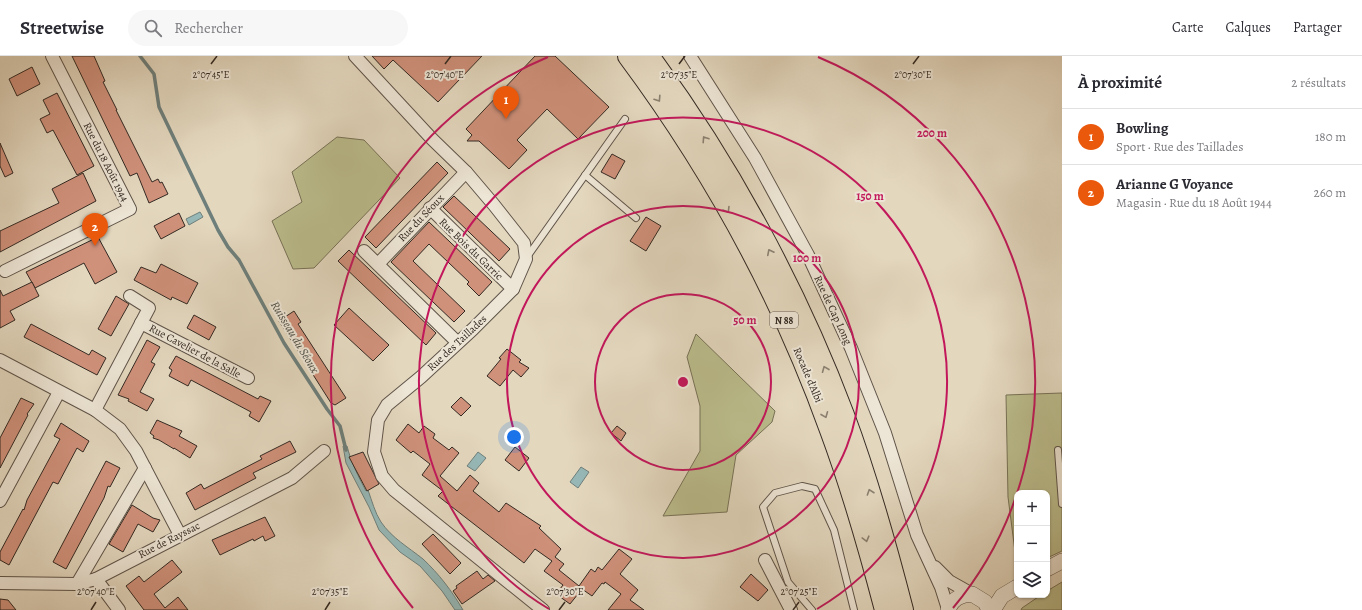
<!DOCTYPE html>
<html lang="fr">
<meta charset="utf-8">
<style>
:root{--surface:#fff;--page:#f7f7f7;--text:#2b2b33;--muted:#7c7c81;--line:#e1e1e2;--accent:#ea580c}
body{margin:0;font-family:Alegreya,serif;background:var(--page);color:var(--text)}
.controls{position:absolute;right:12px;bottom:12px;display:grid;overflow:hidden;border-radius:8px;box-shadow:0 1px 3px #0004}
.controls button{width:36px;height:36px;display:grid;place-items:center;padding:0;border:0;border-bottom:1px solid var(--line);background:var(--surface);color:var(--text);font:20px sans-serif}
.you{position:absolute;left:514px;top:381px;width:14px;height:14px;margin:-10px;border:3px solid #fff;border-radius:50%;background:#1a73e8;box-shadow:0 0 0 6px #1a73e833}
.badge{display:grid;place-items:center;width:26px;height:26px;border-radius:50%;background:var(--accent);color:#fff;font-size:13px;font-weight:700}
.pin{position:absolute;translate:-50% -33px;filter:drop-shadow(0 1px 2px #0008)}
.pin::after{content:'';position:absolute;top:21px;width:14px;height:12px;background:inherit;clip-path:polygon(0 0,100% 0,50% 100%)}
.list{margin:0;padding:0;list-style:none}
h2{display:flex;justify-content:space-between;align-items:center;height:52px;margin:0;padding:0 16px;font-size:17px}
h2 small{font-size:13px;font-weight:400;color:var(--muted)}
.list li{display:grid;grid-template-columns:26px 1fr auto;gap:12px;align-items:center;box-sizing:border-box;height:56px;padding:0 16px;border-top:1px solid var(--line)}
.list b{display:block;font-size:15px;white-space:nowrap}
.list p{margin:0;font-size:13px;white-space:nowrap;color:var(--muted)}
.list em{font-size:13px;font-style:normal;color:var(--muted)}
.icon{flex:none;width:22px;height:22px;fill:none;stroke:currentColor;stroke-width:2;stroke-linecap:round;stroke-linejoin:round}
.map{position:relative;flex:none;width:1062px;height:554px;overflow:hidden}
header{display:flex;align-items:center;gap:24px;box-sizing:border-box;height:56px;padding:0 20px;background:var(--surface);border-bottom:1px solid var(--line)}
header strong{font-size:19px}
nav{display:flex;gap:22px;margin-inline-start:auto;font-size:14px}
.search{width:280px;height:36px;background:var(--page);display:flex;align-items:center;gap:10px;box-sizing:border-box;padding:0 14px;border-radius:22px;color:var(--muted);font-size:15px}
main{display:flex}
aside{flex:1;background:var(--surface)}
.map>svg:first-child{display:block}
.green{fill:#bbbc8c;stroke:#777257}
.water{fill:#96b8b7;stroke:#6e7f7b}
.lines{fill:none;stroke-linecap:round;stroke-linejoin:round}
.stream{stroke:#6e7f7b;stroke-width:3.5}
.building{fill:#d0917b;stroke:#332922}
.service-casing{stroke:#5f5449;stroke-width:8}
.minor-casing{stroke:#5f5449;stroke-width:14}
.tertiary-casing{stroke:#5f5449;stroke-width:16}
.trunk-casing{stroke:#332922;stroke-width:22}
.service{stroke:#ede5d5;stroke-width:6}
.minor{stroke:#ede5d5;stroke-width:12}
.tertiary{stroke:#ede5d5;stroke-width:15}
.trunk{stroke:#e3d7be;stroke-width:20}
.oneway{stroke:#8b8070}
.ticks{fill:none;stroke:#332922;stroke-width:1.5}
.ring{fill:none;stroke:#c2185b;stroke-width:2}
.labels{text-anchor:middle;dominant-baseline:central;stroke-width:4;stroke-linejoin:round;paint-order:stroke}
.shield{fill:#ede5d5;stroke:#6b6158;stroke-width:1}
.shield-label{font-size:10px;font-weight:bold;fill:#332922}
.street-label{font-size:11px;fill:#332922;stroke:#ede5d5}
.water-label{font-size:12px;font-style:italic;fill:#4c4d47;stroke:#ede5d5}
.ticks-label{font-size:10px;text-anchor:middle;fill:#332922;stroke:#ede5d5;stroke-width:4;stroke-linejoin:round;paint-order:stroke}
.centre{fill:#c2185b;stroke:#ede5d5;stroke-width:2}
.ring-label{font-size:12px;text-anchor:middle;font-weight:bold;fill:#c2185b;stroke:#ede5d5;stroke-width:4;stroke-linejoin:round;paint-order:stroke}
</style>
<header>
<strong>Streetwise</strong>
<div class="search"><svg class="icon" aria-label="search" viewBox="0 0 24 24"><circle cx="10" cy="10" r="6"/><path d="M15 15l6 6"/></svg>Rechercher</div>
<nav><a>Carte</a><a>Calques</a><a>Partager</a></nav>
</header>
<main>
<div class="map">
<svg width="1062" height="554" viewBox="0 0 1062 554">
<rect width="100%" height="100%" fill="#e3d7be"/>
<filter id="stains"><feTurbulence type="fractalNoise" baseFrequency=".005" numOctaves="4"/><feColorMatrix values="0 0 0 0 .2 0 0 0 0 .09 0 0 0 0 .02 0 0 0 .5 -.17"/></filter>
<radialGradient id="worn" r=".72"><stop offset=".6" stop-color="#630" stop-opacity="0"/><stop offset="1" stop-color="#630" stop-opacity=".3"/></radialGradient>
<!-- green -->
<g class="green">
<polygon points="337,81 364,84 400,122 314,212 293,213 272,165 302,146 292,116"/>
<polygon points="696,278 775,355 772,366 736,399 727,456 663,460 700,395 700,350 687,301"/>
<polygon points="1062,337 1062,495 1047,502 1047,437 1017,437 1017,511 1008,441 1006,339"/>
<polygon points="1062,526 1062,554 1021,554 1022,552 1041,539 1047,539 1047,535"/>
</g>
<!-- water -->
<g class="water">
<polygon points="200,156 203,161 189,169 186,163"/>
<path d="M343,390H347C351,406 358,420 366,435L368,434C372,445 375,457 381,466C392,482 408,491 423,503C439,518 452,535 463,554H455L442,535L420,510L400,496L379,474L369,451L346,407Z"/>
<polygon points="478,396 486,402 475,415 467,410"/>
<polygon points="581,411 589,416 578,432 570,426"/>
</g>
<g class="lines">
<!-- stream -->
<polyline class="stream" points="140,0 154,18 159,51 218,174 228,191 239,204 284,287 327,353 340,370 346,394"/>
</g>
<!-- building -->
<g class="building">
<polygon points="72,0 94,0 105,25 103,26 117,54 116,54 152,126 158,123 160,127 162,126 168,138 149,147 137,117 130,120"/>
<polygon points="372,0 482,0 438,46 393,4 384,13"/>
<polygon points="535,0 555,0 609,51 578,83 547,53 517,84 527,94 509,113 479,85 467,85 472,79 466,73"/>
<polygon points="32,11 40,28 17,40 9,23"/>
<polygon points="57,37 94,110 77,119 53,74 47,77 40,63 50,58 43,44"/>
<polygon points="0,87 13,117 5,121 0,110"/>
<polygon points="612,98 625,105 615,123 601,116"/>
<polygon points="437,106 448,117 376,192 365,181"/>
<polygon points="83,117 96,145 0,196 0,175 59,147 52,133"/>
<polygon points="454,140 510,193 499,205 443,151"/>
<polygon points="179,157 185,170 161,183 154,170"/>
<polygon points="646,161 661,170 646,195 630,185"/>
<polygon points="429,166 492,226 479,240 467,228 469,226 429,188 413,205 465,255 454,266 391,206"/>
<polygon points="98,181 117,216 95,228 84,207 35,232 26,216"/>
<polygon points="349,194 436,277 426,289 338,205"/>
<polygon points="161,208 198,227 187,248 172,241 171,244 134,224 141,211 156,217"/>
<polygon points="32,226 39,240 10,255 15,264 0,272 0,234 3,240"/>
<polygon points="116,240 129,248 111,280 98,273"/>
<polygon points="349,252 389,289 373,305 334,269"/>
<polygon points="294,255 301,266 298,268 346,342 335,349 331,347 279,265"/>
<polygon points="194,259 216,271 209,284 187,272"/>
<polygon points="31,268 89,299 92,294 106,302 97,319 24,281"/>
<polygon points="147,284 160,291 151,306 155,308 140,336 154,343 147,355 128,345 129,343 118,339"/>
<polygon points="507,293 521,304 519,306 529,312 521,321 513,314 500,330 487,320 501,303 499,302"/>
<polygon points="176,300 258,343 260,340 271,345 259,366 249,360 251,356 191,324 188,330 169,320 172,314 169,312"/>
<polygon points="461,341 471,350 461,360 451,351"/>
<polygon points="21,342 34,348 27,358 28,359 0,412 0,382"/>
<polygon points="157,364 182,375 179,380 197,390 190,402 174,392 174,393 159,384 153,382 154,380 150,377"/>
<polygon points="61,367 89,385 83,396 77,392 58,428 53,426 9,509 0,504 0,496 23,453 24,454 27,444 60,383 54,380"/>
<polygon points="408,368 419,377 424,370 435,378 433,382 449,394 452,391 459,397 440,420 457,435 470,419 479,427 473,435 499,456 506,447 541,470 539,472 561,493 555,501 564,508 559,514 579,530 591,513 595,516 598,511 602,514 619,493 632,503 620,518 638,534 630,544 644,554 608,554 621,538 605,526 604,528 602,527 592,540 582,533 570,548 556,538 563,529 544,515 552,505 535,493 524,507 438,440 443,435 422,419 430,408 413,395 411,397 396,384"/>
<polygon points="617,370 626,377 621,385 611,377"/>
<polygon points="290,385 296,396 253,417 256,422 195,454 186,437 201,428 204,433 262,403 260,400"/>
<polygon points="515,391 529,402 519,415 505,404"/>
<polygon points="363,396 379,428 367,435 349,401"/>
<polygon points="106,405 120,412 110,431 108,430 104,442 66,513 53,506"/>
<polygon points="132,449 153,462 160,464 153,476 138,468 123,496 109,488"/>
<polygon points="265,461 275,480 265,485 263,480 254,485 253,483 220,499 212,484"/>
<polygon points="433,478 461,507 450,518 422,488"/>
<polygon points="172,504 182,516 154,538 165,552 178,541 188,554 144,554 126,530 139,520 144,526"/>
<polygon points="477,515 483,523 488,519 495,525 462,548 453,535 457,532 456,530"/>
<polygon points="751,518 768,534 758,545 740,531"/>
<polygon points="0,543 8,544 16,554 0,554"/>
</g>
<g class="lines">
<defs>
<g id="service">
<polyline points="585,119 636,162"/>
<polyline points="527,201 625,63"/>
<polyline points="1058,394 1062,448"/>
<polyline points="812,554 788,526 763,451 775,437 802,430 815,433 834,474 854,554"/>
</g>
<g id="minor">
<polyline points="355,0 432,83 466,116 494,149 524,187 526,203 513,233 473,273 421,321 387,349 378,364 374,396 382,420 394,434 543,554"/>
<polyline points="690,0 755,102 808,199 851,292 885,377 917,479 941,531 948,553"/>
<polyline points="430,152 513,233"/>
<polyline points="364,195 457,286"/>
<polyline points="378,208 466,116"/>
<polyline points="5,215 130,153 52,0"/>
<polyline points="141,267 248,322"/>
<polyline points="0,304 95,354 120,373 136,395 180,479"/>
<polyline points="95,354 149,252 130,240"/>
<polyline points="0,445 59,336"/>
<polyline points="765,504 791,554"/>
<polyline points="935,511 949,525 972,538"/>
<polyline points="96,523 119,554"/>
<polyline points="0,527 77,528 96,523 292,422 324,395"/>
<polyline points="77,528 145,412"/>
</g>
<g id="tertiary">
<polyline points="1047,513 1062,505"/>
<path d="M948,554C952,543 960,539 972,538L985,546L989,554"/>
<polyline points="993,554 1002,540 1017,531"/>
</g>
<g id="trunk">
<path d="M628,0C712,113 782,241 830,374C852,433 869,493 885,554"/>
<path d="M649,0C729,108 797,234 844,359C868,423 886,488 903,554"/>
</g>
</defs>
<!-- service casing -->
<use href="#service" class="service-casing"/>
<!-- minor casing -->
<use href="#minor" class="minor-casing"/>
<!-- tertiary casing -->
<use href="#tertiary" class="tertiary-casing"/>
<!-- trunk casing -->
<use href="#trunk" class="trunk-casing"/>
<!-- service -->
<use href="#service" class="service"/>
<!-- minor -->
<use href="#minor" class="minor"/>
<!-- tertiary -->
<use href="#tertiary" class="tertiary"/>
<!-- trunk -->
<use href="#trunk" class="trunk"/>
</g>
<!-- one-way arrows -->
<defs><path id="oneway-chevron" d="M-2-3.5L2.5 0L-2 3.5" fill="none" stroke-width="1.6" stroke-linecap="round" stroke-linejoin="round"/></defs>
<g class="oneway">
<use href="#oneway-chevron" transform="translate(658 43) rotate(57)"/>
<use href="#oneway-chevron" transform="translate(705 83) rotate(-123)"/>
<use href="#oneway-chevron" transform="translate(727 154) rotate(59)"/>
<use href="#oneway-chevron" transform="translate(770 196) rotate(-117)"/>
<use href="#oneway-chevron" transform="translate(825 313) rotate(-112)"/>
<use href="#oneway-chevron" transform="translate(825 359) rotate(68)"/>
<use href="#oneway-chevron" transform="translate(870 436) rotate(-109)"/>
<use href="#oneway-chevron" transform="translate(866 483) rotate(75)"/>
</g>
<!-- ticks -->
<path class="ticks" d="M211,8L217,0M445,8L451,0M679,8L685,0M913,8L919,0M91,554L96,546M325,554L330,546M559,554L565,546M793,554L799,546"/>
<!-- distance rings -->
<g class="ring">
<circle cx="683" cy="326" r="88"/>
<circle cx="683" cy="326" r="176"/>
<path d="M549 553A264 264 0 1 1 817 553"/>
<path d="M413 552A352 352 0 0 1 548 1M818 1A352 352 0 0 1 953 552"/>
</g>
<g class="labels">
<!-- shield labels -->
<rect class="shield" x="770" y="256" width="28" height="16" rx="3"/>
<g class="shield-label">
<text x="784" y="264">N 88</text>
</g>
<!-- street labels -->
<g class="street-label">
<text transform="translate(106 106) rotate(63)">Rue du 18 Août 1944</text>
<text transform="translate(421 162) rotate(-46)">Rue du Séoux</text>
<text transform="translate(471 193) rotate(44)">Rue Bois du Garric</text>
<text transform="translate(833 254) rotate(65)">Rue de Cap Long</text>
<text transform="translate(457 287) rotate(-43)">Rue des Taillades</text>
<text transform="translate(195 295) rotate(28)">Rue Cavelier de la Salle</text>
<text transform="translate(808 319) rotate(67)">Rocade d'Albi</text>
<text transform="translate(169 484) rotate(-27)">Rue de Rayssac</text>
</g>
<!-- water labels -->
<g class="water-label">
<text transform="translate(295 281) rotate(59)">Ruisseau du Séoux</text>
</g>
</g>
<g class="ticks-label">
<text x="211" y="22">2°07'45"E</text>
<text x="445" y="22">2°07'40"E</text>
<text x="679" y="22">2°07'35"E</text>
<text x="913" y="22">2°07'30"E</text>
<text x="96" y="539">2°07'40"E</text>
<text x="330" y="539">2°07'35"E</text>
<text x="565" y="539">2°07'30"E</text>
<text x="799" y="539">2°07'25"E</text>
</g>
<circle cx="683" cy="326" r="6" class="centre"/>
<g class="ring-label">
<text x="932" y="81">200 m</text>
<text x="870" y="144">150 m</text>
<text x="807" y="206">100 m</text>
<text x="745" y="268">50 m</text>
</g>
<rect width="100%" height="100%" filter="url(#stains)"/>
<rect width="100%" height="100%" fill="url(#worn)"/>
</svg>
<div class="controls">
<button>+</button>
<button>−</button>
<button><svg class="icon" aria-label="layers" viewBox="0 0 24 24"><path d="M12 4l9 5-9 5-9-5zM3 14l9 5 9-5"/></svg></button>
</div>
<div class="you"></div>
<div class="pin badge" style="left:506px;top:63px">1</div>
<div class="pin badge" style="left:95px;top:190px">2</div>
</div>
<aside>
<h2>À proximité<small>2 résultats</small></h2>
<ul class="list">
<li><span class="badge">1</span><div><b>Bowling</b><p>Sport · Rue des Taillades</p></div><em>180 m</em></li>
<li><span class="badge">2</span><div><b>Arianne G Voyance</b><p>Magasin · Rue du 18 Août 1944</p></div><em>260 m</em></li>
</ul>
</aside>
</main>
